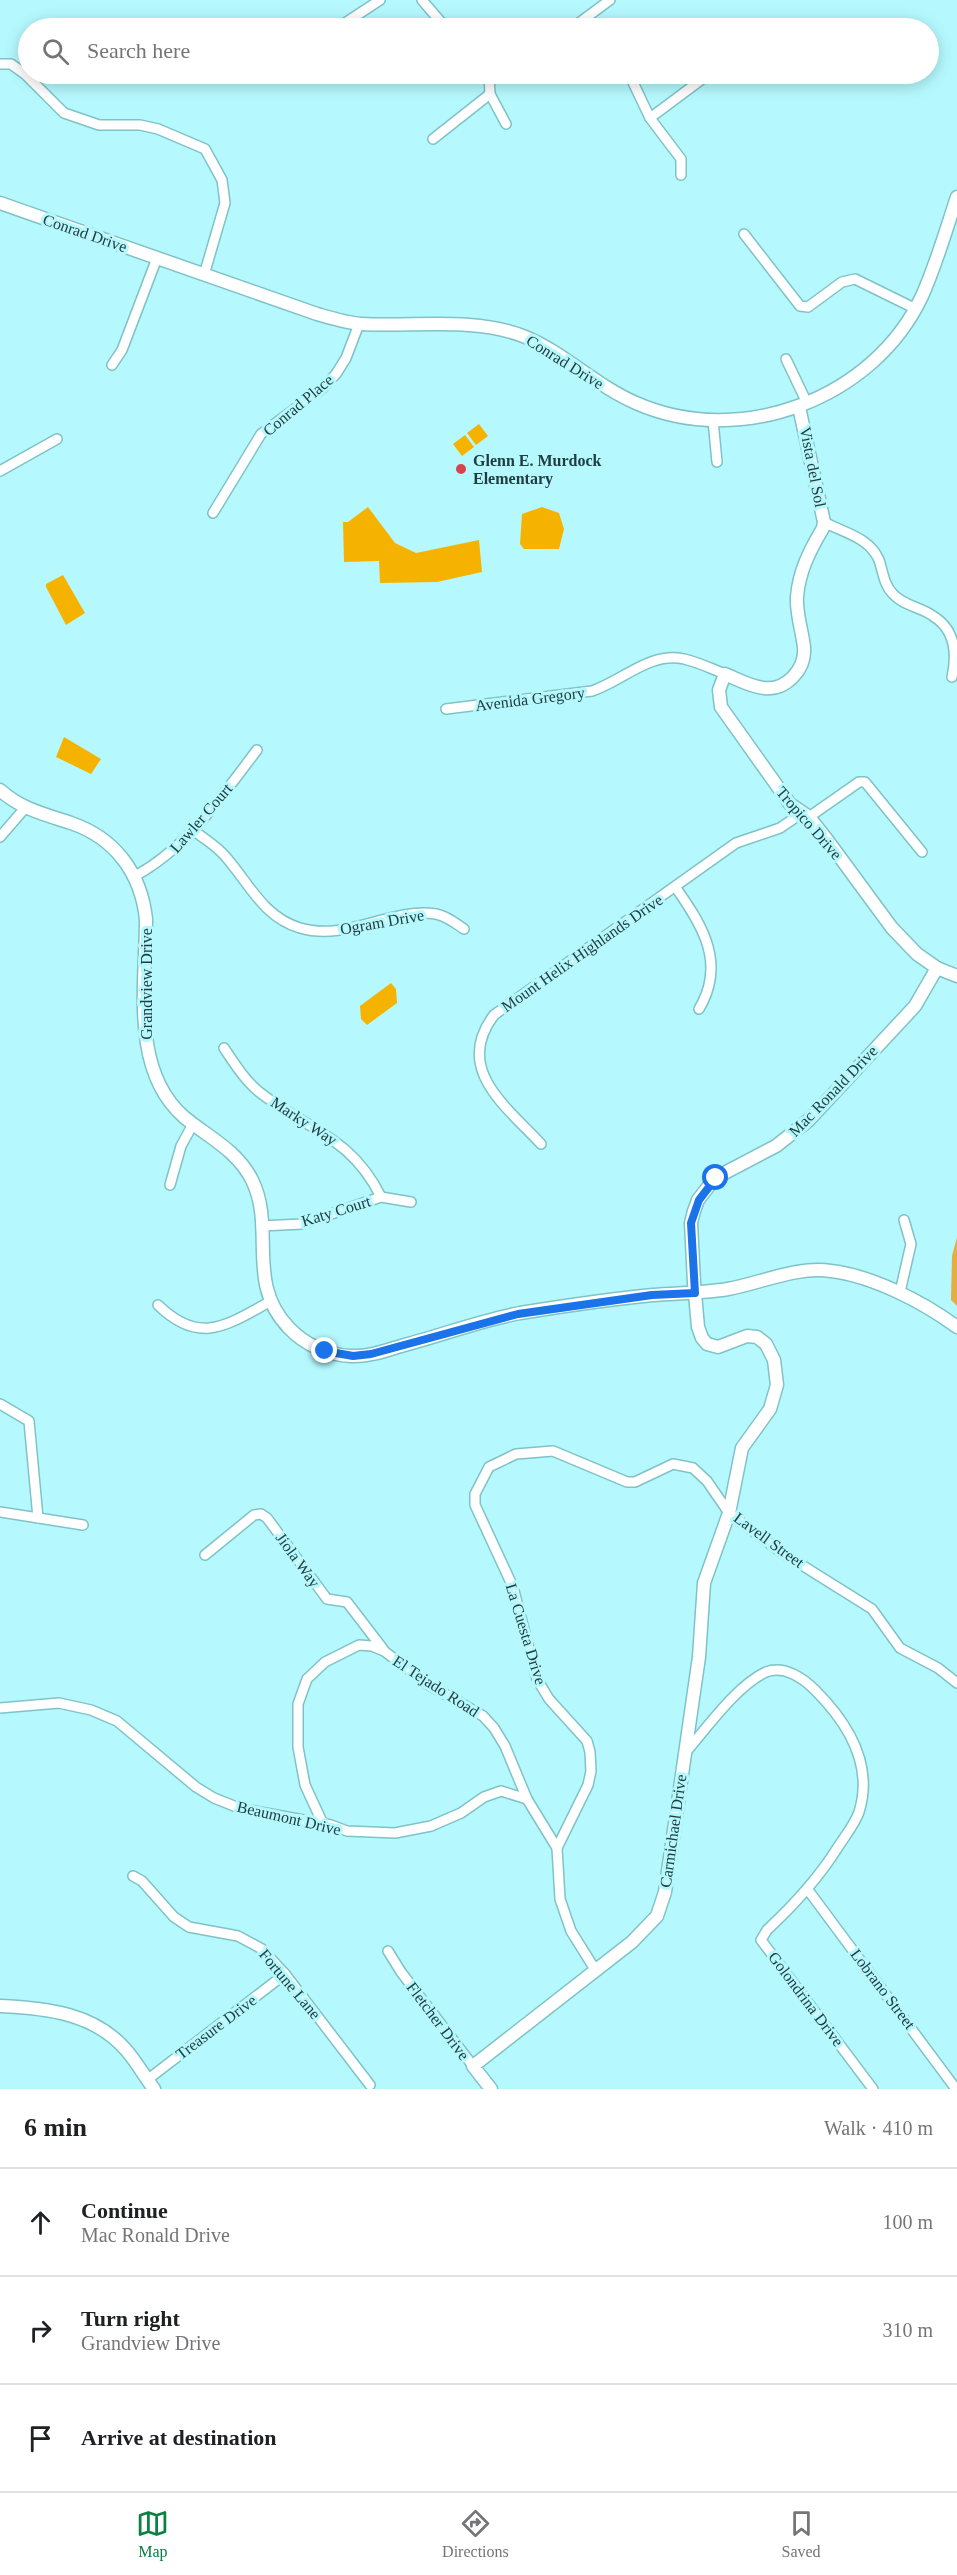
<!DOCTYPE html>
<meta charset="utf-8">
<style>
:root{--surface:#fff;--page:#f6f6f6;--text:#202124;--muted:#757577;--line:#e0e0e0;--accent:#0b8043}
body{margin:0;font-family:"Times New Roman",serif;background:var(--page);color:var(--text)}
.stop{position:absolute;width:18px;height:18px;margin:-14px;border:4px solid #1a73e8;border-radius:50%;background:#fff}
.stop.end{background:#1a73e8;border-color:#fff;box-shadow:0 2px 6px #0008}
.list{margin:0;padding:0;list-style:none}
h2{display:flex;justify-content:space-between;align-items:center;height:78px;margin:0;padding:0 24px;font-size:26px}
h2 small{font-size:20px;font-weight:400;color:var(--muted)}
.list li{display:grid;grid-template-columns:39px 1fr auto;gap:18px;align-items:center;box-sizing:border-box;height:108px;padding:0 24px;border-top:2px solid var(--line)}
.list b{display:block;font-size:22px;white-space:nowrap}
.list p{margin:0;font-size:20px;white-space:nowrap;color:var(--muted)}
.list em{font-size:20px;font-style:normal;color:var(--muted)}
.icon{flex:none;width:33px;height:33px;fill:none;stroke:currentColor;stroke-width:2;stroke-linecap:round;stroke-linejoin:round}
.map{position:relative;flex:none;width:957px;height:2089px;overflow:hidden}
.search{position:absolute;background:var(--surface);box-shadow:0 3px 15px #0003;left:18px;right:18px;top:18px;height:66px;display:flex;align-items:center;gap:15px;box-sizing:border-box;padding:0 21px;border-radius:33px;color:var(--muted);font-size:22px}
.sheet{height:402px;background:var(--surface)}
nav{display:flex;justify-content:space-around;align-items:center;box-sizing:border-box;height:84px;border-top:2px solid var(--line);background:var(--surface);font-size:16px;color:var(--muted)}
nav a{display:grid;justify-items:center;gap:3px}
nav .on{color:var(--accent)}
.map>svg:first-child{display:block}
.green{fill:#f5b300}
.forest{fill:#e3ae43}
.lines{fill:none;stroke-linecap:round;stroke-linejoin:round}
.street-casing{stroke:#7fc2c7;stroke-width:12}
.secondary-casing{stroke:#7fc2c7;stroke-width:15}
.street{stroke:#fff;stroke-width:9}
.secondary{stroke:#fff;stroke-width:12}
.route{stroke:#1a73e8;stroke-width:8}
.poi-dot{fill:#d5454c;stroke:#b5f9fe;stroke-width:2}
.labels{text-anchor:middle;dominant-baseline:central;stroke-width:6;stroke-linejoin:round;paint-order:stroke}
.street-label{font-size:16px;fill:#213d3f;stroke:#b5f9fe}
.poi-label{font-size:16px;font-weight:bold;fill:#213d3f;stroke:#b5f9fe;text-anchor:start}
</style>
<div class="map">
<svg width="957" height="2089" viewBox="0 0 957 2089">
<rect width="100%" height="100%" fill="#b5f9fe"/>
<!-- green -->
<g class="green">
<polygon points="479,424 488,436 476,445 467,433"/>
<polygon points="465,435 474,447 462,456 453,444"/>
<polygon points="368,507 395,543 416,553 479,540 482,572 437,582 380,583 379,561 344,562 343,522 348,522"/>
<polygon points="542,507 559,513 564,529 559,549 524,549 520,544 522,514"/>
<polygon points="63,575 85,613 66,625 46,587 46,584"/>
<polygon points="64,737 101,759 91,774 56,757"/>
<polygon points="391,983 396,989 397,1003 367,1025 361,1019 360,1006"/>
</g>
<!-- forest -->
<polygon class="forest" points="957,1237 957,1306 951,1300 952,1256"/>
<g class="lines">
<defs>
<g id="street">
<polyline points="422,0 446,28"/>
<polyline points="586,18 595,28"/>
<polyline points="326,28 342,25 380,0"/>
<polyline points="572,28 610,0"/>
<polyline points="758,28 759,26"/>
<polyline points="0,64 11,64 25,74 64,113 99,125 140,125 158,129 205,149 222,180 225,203 204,275"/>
<polyline points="489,74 490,94 506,124"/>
<polyline points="629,74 650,118 681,159 681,175"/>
<polyline points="650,118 709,74"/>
<polyline points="433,139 490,94"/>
<polyline points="744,234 800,306 808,307 842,282 855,279 914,308"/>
<polyline points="786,359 807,403"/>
<polyline points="112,365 122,350 157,258"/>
<polyline points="713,420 717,462"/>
<polyline points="0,471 57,439"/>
<polyline points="213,513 261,434 324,387 336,374 346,358 359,324"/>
<path d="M824,522C844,533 869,537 879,560C883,572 884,585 893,594C904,606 921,607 933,616C956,630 957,654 952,677"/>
<path d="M446,709L592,691C622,681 651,651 684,659C698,662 712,669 725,674"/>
<polyline points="809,817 859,782 865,782 922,852"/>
<path d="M193,830C203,838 217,846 225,856C249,883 263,917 300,928C347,942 391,907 436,914C447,916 455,923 464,929"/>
<polyline points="0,837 25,808"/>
<path d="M135,876C187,848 222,796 257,750"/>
<path d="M676,888C703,926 726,964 699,1009"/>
<path d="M224,1048C234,1063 244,1079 258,1091C307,1130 351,1136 381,1197"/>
<path d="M541,1144C507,1107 453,1069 494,1015L736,843L780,828L802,813"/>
<polyline points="170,1185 181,1146 193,1124"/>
<polyline points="261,1226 302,1224 381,1197 411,1202"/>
<polyline points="900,1292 911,1244 904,1220"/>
<path d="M158,1305C200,1346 227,1325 271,1301"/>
<polyline points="0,1404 29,1421 38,1518"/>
<polyline points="0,1512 83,1525"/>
<polyline points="205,1555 254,1515 261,1514 267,1518 327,1599 347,1602 383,1649"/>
<polyline points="0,1708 59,1703 91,1710 117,1721 196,1787 214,1798 239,1808 331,1825 347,1831 395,1833 431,1826 461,1813 484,1797 501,1791 527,1799"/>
<path d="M685,1753C706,1729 737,1685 766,1672C784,1665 803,1678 815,1690C847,1722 874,1764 859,1812C855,1824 845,1836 838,1847C818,1879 795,1904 767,1930L761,1940L873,2089"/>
<polyline points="323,1824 305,1785 298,1747 298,1704 307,1679 325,1662 359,1645 372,1646 384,1651 429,1685 483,1716 494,1728 505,1746 527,1799 557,1848 560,1899 571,1931 596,1971"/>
<polyline points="557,1848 588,1785 591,1771 590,1752 587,1741 549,1699 537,1679 513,1587 475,1505 475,1494 489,1467 516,1454 553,1451 627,1482 635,1482 673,1464 693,1468 707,1481 729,1513 781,1552 872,1609 900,1648 938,1668 957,1683"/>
<polyline points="133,1876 142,1881 174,1917 189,1927 238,1936 262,1949 285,1974 370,2085"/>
<polyline points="808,1890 956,2089"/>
<polyline points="388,1951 401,1972 473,2066"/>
<polyline points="147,2080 285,1974"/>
</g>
<g id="secondary">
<path d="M0,203L317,314C331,318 347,323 361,324C414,327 474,317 523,336C562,351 596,386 636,403C740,449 874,399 922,296C936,265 946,230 957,197"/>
<path d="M799,407L824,522L823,528C810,550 799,571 797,597C796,614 802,630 804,647C806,669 786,691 764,688C751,687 737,679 725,674L719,690L721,707L790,804L809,817L828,841L892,928L917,954L937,968L957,976"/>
<path d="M0,790C21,809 44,814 71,823C115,838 141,873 146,919C146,983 130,1070 184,1117C208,1137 237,1150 252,1180C276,1228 245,1283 289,1328C305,1345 328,1355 351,1356C371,1357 389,1349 408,1344C445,1334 483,1320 520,1313C564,1306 609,1299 653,1295C678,1293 703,1293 728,1289C761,1283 797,1266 831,1271C873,1276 923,1302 957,1327"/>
<path d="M0,2006C46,2008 95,2013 127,2051C137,2063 145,2077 154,2089"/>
<polyline points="491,2089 473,2066 632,1942 657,1916 665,1892 699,1657 704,1583 729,1513 742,1448 770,1409 777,1385 774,1360 766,1344 757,1337 747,1336 718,1347 707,1344 702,1338 698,1327 694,1283 691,1223 694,1211 698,1200 715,1178 776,1146 809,1120 915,1006 937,968"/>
</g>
</defs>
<!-- street casing -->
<use href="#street" class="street-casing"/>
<!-- secondary casing -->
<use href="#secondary" class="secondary-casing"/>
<!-- street -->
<use href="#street" class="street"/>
<!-- secondary -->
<use href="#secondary" class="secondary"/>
</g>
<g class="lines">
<!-- route -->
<polyline class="route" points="325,1351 353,1356 371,1354 518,1314 652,1295 695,1293 691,1223 699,1200 716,1178"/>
</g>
<!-- markers -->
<circle class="poi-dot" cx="461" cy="469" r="6"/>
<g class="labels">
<!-- street labels -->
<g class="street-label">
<text transform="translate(85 233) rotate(19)">Conrad Drive</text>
<text transform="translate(565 362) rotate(32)">Conrad Drive</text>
<text transform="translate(298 405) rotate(-40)">Conrad Place</text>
<text transform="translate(813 467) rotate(79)">Vista del Sol</text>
<text transform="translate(530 699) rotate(-7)">Avenida Gregory</text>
<text transform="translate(201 818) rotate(-49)">Lawler Court</text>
<text transform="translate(809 823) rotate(49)">Tropico Drive</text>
<text transform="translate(382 922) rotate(-10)">Ogram Drive</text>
<text transform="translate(582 953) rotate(-35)">Mount Helix Highlands Drive</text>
<text transform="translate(146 984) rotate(-90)">Grandview Drive</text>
<text transform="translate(833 1091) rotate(-46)">Mac Ronald Drive</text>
<text transform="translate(304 1121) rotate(33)">Marky Way</text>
<text transform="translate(336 1211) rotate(-17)">Katy Court</text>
<text transform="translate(769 1540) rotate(36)">Lavell Street</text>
<text transform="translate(298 1560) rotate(54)">Jiola Way</text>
<text transform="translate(526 1634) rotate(73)">La Cuesta Drive</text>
<text transform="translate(436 1686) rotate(33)">El Tejado Road</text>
<text transform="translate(289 1818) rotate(13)">Beaumont Drive</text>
<text transform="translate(673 1831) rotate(-82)">Carmichael Drive</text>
<text transform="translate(290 1984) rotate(50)">Fortune Lane</text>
<text transform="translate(883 1989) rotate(53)">Lobrano Street</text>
<text transform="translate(806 1999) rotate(53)">Golondrina Drive</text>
<text transform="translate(438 2021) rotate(53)">Fletcher Drive</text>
<text transform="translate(216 2027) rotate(-37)">Treasure Drive</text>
</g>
<!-- poi labels -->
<g class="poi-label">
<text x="473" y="460">Glenn E. Murdock<tspan x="473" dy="18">Elementary</tspan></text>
</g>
</g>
</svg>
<div class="stop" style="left:716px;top:1178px"></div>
<div class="stop end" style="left:325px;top:1351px"></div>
<div class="search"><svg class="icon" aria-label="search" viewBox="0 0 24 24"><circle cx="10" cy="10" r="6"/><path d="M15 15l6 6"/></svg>Search here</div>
</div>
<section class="sheet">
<h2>6 min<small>Walk · 410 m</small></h2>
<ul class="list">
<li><svg class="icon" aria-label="ahead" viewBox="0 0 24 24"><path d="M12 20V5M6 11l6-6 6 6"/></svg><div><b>Continue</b><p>Mac Ronald Drive</p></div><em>100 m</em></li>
<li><svg class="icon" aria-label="right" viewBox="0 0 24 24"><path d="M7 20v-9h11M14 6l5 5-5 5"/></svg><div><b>Turn right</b><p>Grandview Drive</p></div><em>310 m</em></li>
<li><svg class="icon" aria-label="arrive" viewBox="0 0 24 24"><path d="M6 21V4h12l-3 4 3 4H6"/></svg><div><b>Arrive at destination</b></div></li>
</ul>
</section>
<nav>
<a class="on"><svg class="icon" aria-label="map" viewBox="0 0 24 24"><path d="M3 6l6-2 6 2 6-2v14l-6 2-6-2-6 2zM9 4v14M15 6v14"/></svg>Map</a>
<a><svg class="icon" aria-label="directions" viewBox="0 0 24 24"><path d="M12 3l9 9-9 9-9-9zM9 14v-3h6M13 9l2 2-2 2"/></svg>Directions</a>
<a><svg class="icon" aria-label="saved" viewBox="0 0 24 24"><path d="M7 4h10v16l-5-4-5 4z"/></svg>Saved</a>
</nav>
